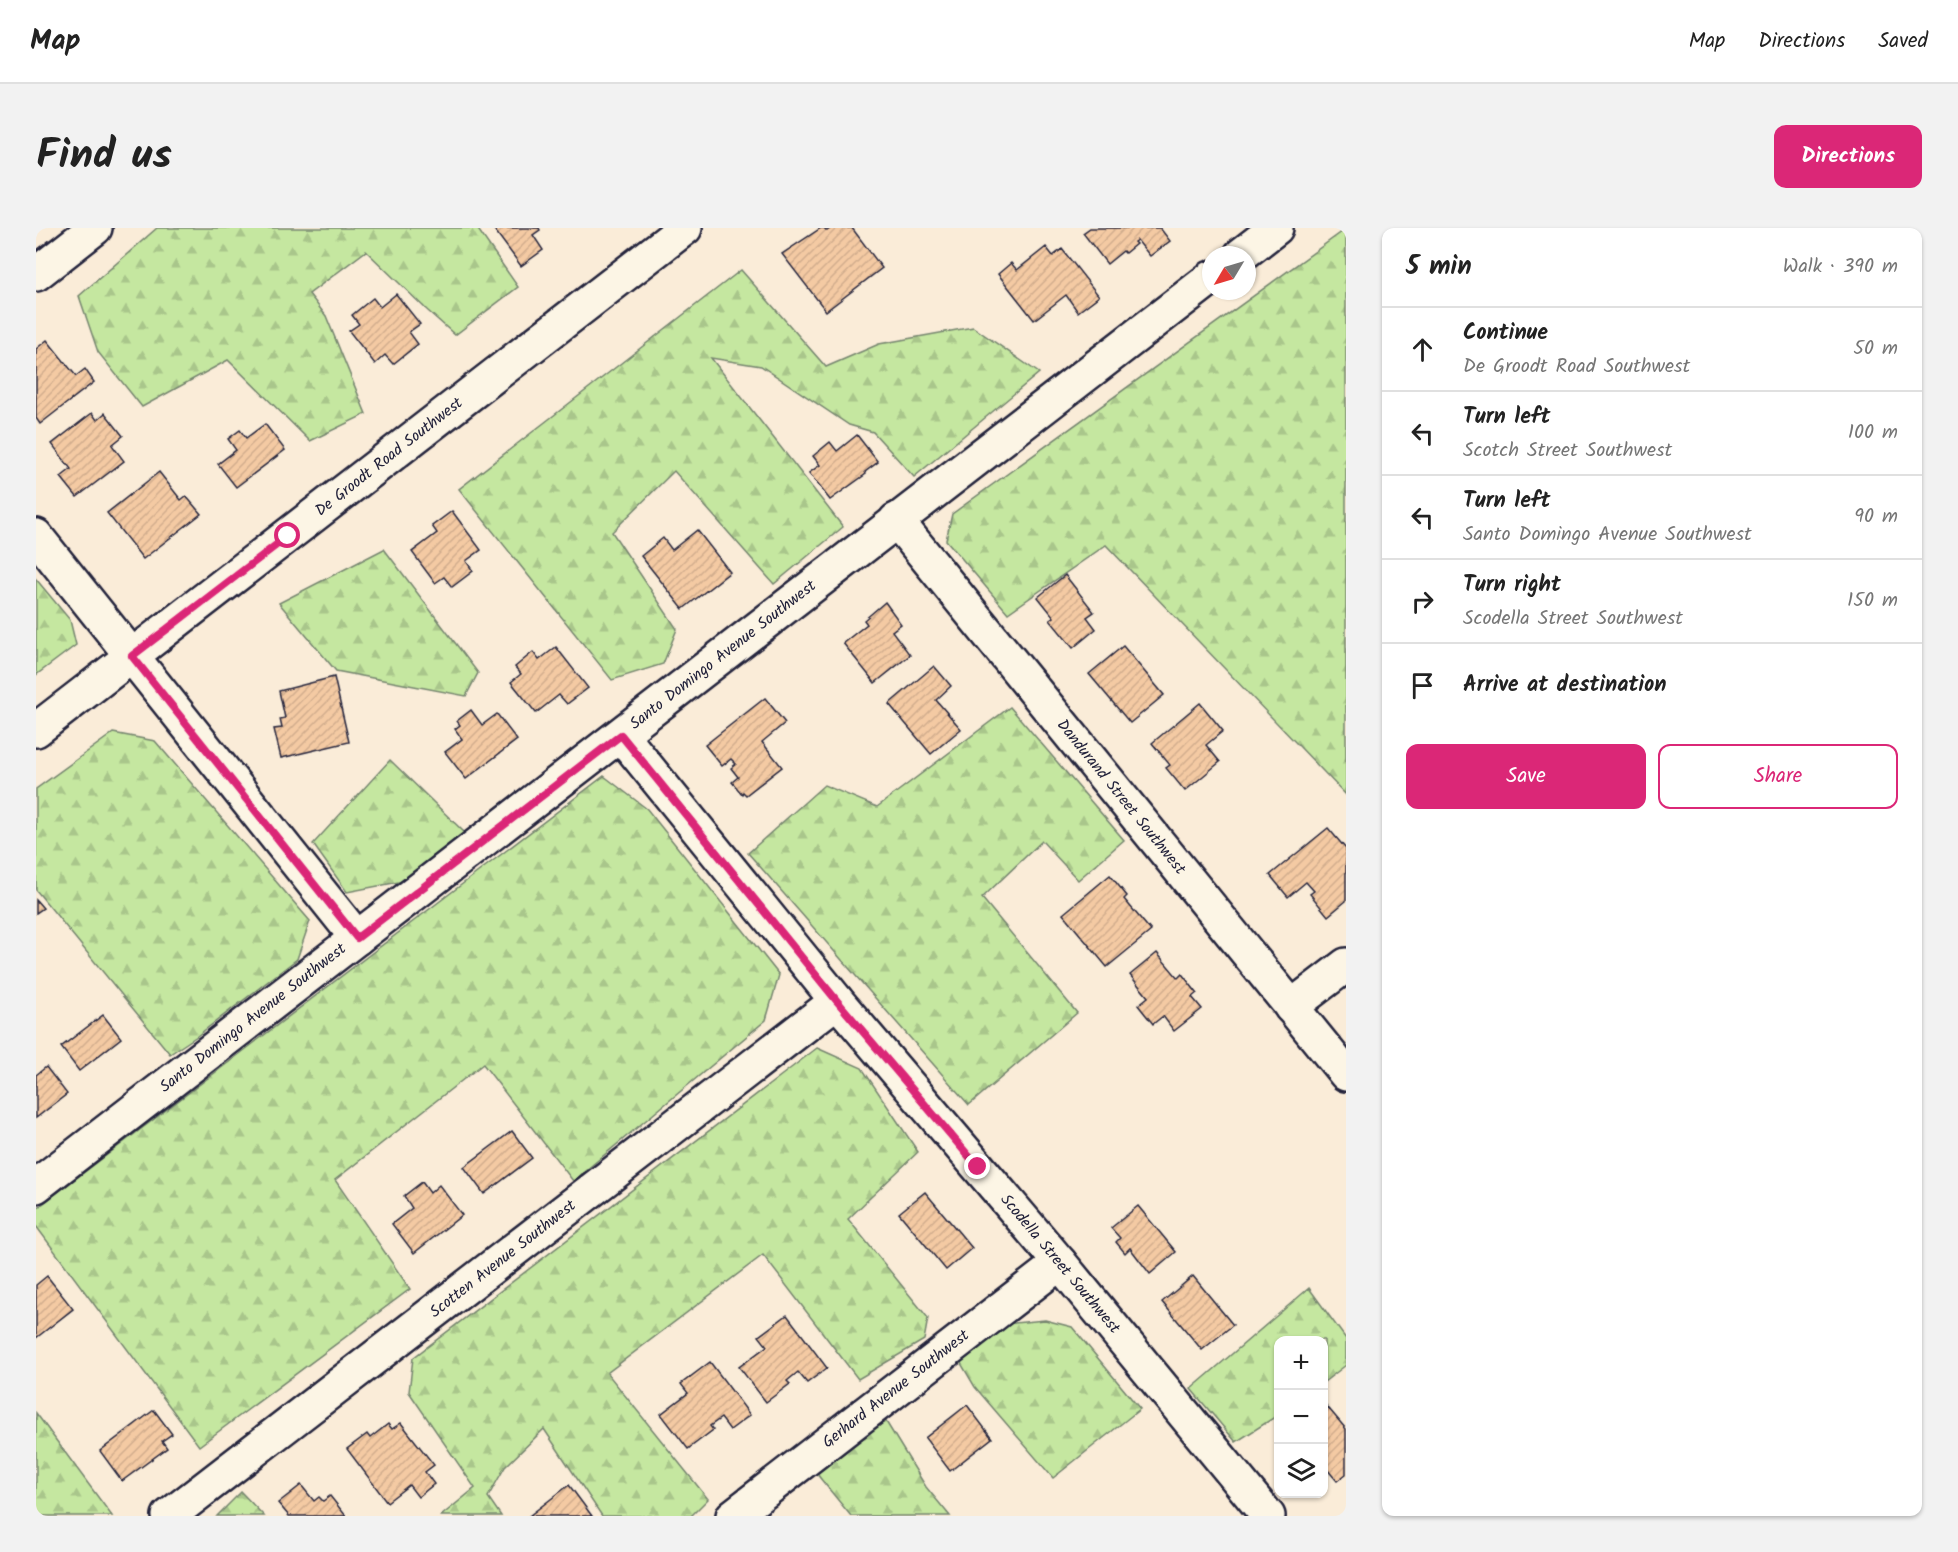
<!DOCTYPE html>
<meta charset="utf-8">
<style>
:root{--surface:#fff;--page:#f2f2f2;--text:#222;--muted:#767676;--line:#e0e0e0;--accent:#db2777}
body{margin:0;font-family:Kalam,sans-serif;background:var(--page);color:var(--text)}
.controls{position:absolute;right:18px;bottom:18px;display:grid;overflow:hidden;border-radius:12px;box-shadow:0 2px 4px #0004}
.controls button{width:54px;height:54px;display:grid;place-items:center;padding:0;border:0;border-bottom:2px solid var(--line);background:var(--surface);color:var(--text);font:30px sans-serif}
.compass{position:absolute;left:1166px;top:18px;width:54px;height:54px;border-radius:50%;background:var(--surface);box-shadow:0 2px 4px #0004;rotate:232deg}
.stop{position:absolute;width:18px;height:18px;margin:-14px;border:4px solid #db2777;border-radius:50%;background:#fff}
.stop.end{background:#db2777;border-color:#fff;box-shadow:0 2px 6px #0008}
.list{margin:0;padding:0;list-style:none}
h2{display:flex;justify-content:space-between;align-items:center;height:78px;margin:0;padding:0 24px;font-size:26px}
h2 small{font-size:20px;font-weight:400;color:var(--muted)}
.list li{display:grid;grid-template-columns:39px 1fr auto;gap:18px;align-items:center;box-sizing:border-box;height:84px;padding:0 24px;border-top:2px solid var(--line)}
.list b{display:block;font-size:22px;white-space:nowrap}
.list p{margin:0;font-size:20px;white-space:nowrap;color:var(--muted)}
.list em{font-size:20px;font-style:normal;color:var(--muted)}
.actions{display:flex;gap:12px;padding:18px 24px}
.actions a{flex:1;padding:14px 0;border:2px solid var(--accent);border-radius:12px;text-align:center;font-size:21px;color:var(--accent)}
.actions .main{background:var(--accent);color:#fff}
.icon{flex:none;width:33px;height:33px;fill:none;stroke:currentColor;stroke-width:2;stroke-linecap:round;stroke-linejoin:round}
.map{position:relative;flex:none;width:1310px;height:1288px;overflow:hidden;border-radius:12px}
header{display:flex;align-items:center;gap:36px;box-sizing:border-box;height:84px;padding:0 30px;background:var(--surface);border-bottom:2px solid var(--line)}
header strong{font-size:28px}
nav{display:flex;gap:33px;margin-inline-start:auto;font-size:21px}
.intro{display:flex;align-items:center;justify-content:space-between;box-sizing:border-box;height:144px;padding:0 36px}
h1{margin:0;font-size:42px}
.button{padding:15px 27px;border-radius:12px;background:var(--accent);color:#fff;font-size:21px;font-weight:700}
main{display:flex;gap:36px;padding:0 36px}
aside{flex:1;background:var(--surface);border-radius:12px;box-shadow:0 2px 4px #0004}
.map>svg:first-child{display:block}
.forest{fill:url(#forest-firs);stroke:#74846e;stroke-width:1.5}
.building{fill:url(#building-hatch);stroke:#22223b;stroke-width:1.5}
.lines{fill:none;stroke-linecap:round;stroke-linejoin:round}
.minor-casing{stroke:#22223b;stroke-width:38}
.minor{stroke:#fcf5e5;stroke-width:33}
.route{stroke:#db2777;stroke-width:8}
.labels{text-anchor:middle;dominant-baseline:central;stroke-width:6;stroke-linejoin:round;paint-order:stroke}
.street-label{font-size:16px;fill:#22223b;stroke:#fcf5e5}
</style>
<header>
<strong>Map</strong>
<nav><a>Map</a><a>Directions</a><a>Saved</a></nav>
</header>
<div class="intro"><h1>Find us</h1><a class="button">Directions</a></div>
<main>
<div class="map">
<svg width="1310" height="1288" viewBox="0 0 1310 1288">
<defs>
<pattern id="forest-firs" width="22" height="20" patternUnits="userSpaceOnUse" patternTransform="scale(1.5)"><rect width="22" height="20" fill="#c5e7a0"/><path d="M5 1l3.5 6h-7zM16 11l3.5 6h-7z" fill="#a9c68b"/></pattern>
<pattern id="building-hatch" width="6" height="6" patternUnits="userSpaceOnUse" patternTransform="scale(1.5)"><rect width="6" height="6" fill="#f4caa3"/><path d="M-1 1l2-2M0 6l6-6M5 7l2-2" fill="none" stroke="#d1ad8d"/></pattern>
</defs>
<rect width="100%" height="100%" fill="#faecd8"/>
<filter id="ink" filterUnits="userSpaceOnUse"><feTurbulence type="fractalNoise" baseFrequency=".0167" numOctaves="2"/><feDisplacementMap in="SourceGraphic" scale="12" xChannelSelector="R" yChannelSelector="G"/><feConvolveMatrix kernelMatrix="1 2 1 2 8 2 1 2 1" color-interpolation-filters="sRGB"/></filter>
<g filter="url(#ink)">
<!-- forest -->
<g class="forest">
<polygon points="121,0 441,0 482,59 419,107 392,83 330,23 273,66 290,88 330,186 274,213 192,132 106,179 62,124 43,68"/>
<polygon points="1310,1 1310,567 1070,317 972,385 910,312 916,286"/>
<polygon points="705,42 790,139 843,116 937,99 1003,145 878,249 837,204 813,197 725,138 675,130 807,299 738,356 638,243 576,304 641,401 627,436 576,452 423,261"/>
<polygon points="348,321 442,445 430,468 300,443 243,375"/>
<polygon points="0,351 34,392 40,417 0,447"/>
<polygon points="974,479 1088,612 1042,652 1006,613 946,670 1041,785 933,877 712,625 788,557 841,579"/>
<polygon points="77,505 119,513 274,693 261,731 161,808 134,826 0,662 0,561"/>
<polygon points="354,532 431,607 368,653 311,664 277,616"/>
<polygon points="568,548 611,581 743,747 730,792 537,953 447,836 299,952 374,1061 163,1218 0,998 0,981"/>
<polygon points="781,820 826,840 882,924 812,991 892,1090 888,1112 822,1151 727,1027 571,1145 672,1271 655,1288 566,1288 508,1201 469,1239 452,1269 465,1288 405,1288 439,1260 373,1164 377,1130"/>
<polygon points="1273,1060 1310,1111 1310,1137 1288,1154 1288,1112 1242,1112 1242,1187 1200,1214 1155,1161"/>
<polygon points="1009,1092 1036,1099 1104,1181 1017,1250 939,1159 923,1132 969,1096"/>
<polygon points="0,1185 76,1288 0,1288"/>
<polygon points="849,1192 890,1259 914,1288 815,1288 780,1245"/>
<polygon points="205,1264 228,1288 181,1288"/>
</g>
<!-- building -->
<g class="building">
<polygon points="457,0 503,0 504,2 497,7 507,22 485,38"/>
<polygon points="785,0 788,0 791,3 795,0 816,0 846,40 790,83 746,26"/>
<polygon points="1054,0 1124,0 1134,13 1114,28 1101,12 1098,14 1100,16 1089,25 1087,23 1071,36 1047,5"/>
<polygon points="1010,19 1017,28 1026,21 1063,68 1042,84 1030,67 998,92 962,46 975,35 981,42"/>
<polygon points="360,66 384,96 373,104 382,116 357,136 349,127 339,136 313,103 323,96 316,87 337,70 344,79"/>
<polygon points="11,112 40,148 49,141 58,154 4,196 0,190 0,121"/>
<polygon points="56,185 61,192 69,185 87,208 76,217 88,233 41,269 25,249 35,241 16,216"/>
<polygon points="229,196 249,222 200,259 182,236 200,222 192,211 204,202 210,210"/>
<polygon points="821,207 842,234 829,244 830,246 794,272 773,245 784,237 777,228 794,214 801,223"/>
<polygon points="123,244 145,272 150,268 165,286 107,331 71,285"/>
<polygon points="416,283 445,322 430,333 437,343 416,359 408,349 399,355 376,324 401,305 396,298"/>
<polygon points="661,302 694,344 647,381 605,328 627,310 636,322"/>
<polygon points="1029,347 1058,384 1051,389 1060,401 1037,420 1014,392 1018,389 1002,369"/>
<polygon points="849,374 865,396 856,403 874,427 839,455 807,415 831,396 828,392"/>
<polygon points="1087,418 1128,467 1094,495 1053,446"/>
<polygon points="520,419 552,460 531,476 523,467 500,485 475,454 485,446 479,439 497,424 503,432"/>
<polygon points="898,438 915,458 900,472 925,501 895,526 853,476"/>
<polygon points="298,449 313,514 245,530 238,501 246,500 244,491 249,490 243,463"/>
<polygon points="729,470 749,495 726,514 746,539 710,567 707,564 706,566 696,554 702,549 695,540 700,536 695,531 686,538 669,517"/>
<polygon points="1164,475 1187,503 1170,517 1184,534 1149,563 1130,540 1134,537 1116,515"/>
<polygon points="435,482 446,497 461,486 481,512 430,551 409,524 426,511 419,501 424,497 421,493"/>
<polygon points="1292,600 1310,621 1310,673 1292,688 1274,666 1278,663 1270,654 1252,669 1234,647"/>
<polygon points="1074,647 1091,668 1088,671 1115,703 1071,739 1027,686"/>
<polygon points="0,672 7,680 0,685"/>
<polygon points="1121,725 1142,750 1146,746 1161,765 1156,769 1166,781 1138,803 1127,788 1117,796 1102,777 1112,769 1094,747"/>
<polygon points="67,787 85,810 43,843 25,819"/>
<polygon points="10,839 31,866 0,890 0,847"/>
<polygon points="476,903 496,930 448,966 428,939"/>
<polygon points="386,954 394,965 403,957 426,987 378,1025 356,996 376,980 368,968"/>
<polygon points="889,964 936,1020 910,1042 863,985"/>
<polygon points="1102,978 1140,1024 1114,1046 1094,1020 1089,1025 1080,1014 1084,1010 1075,1000"/>
<polygon points="11,1048 37,1081 0,1110 0,1057"/>
<polygon points="1157,1048 1197,1097 1166,1122 1126,1074"/>
<polygon points="751,1087 791,1140 771,1155 762,1144 751,1153 754,1156 730,1174 703,1139 731,1118 723,1108"/>
<polygon points="674,1134 714,1187 694,1202 685,1190 674,1198 677,1202 652,1221 625,1186 652,1165 645,1156"/>
<polygon points="1288,1175 1310,1201 1310,1246 1301,1253 1290,1240 1288,1243"/>
<polygon points="931,1177 956,1210 914,1243 889,1210"/>
<polygon points="118,1182 136,1206 126,1213 131,1220 86,1253 64,1223"/>
<polygon points="365,1195 398,1237 389,1244 398,1256 382,1269 373,1257 351,1274 311,1221 331,1206 334,1210 352,1196 356,1201"/>
<polygon points="265,1257 278,1273 283,1269 287,1273 294,1268 310,1288 253,1288 242,1275"/>
<polygon points="533,1257 556,1288 493,1288"/>
</g>
<g class="lines">
<defs>
<g id="minor">
<polyline points="1205,27 1240,0"/>
<polyline points="0,46 59,0"/>
<polyline points="860,292 1310,846"/>
<polyline points="0,308 321,710"/>
<polyline points="0,502 649,0"/>
<polyline points="585,507 801,773 1024,1035 1232,1288"/>
<polyline points="1255,779 1310,737"/>
<polyline points="0,958 1175,50"/>
<polyline points="133,1288 801,773"/>
<polyline points="697,1288 1024,1035"/>
</g>
</defs>
<!-- minor casing -->
<use href="#minor" class="minor-casing"/>
<!-- minor -->
<use href="#minor" class="minor"/>
</g>
</g>
<g class="lines" filter="url(#ink)">
<!-- route -->
<polyline class="route" points="252,308 96,428 321,710 585,507 801,773 942,939"/>
</g>
<g class="labels">
<!-- street labels -->
<g class="street-label">
<text transform="translate(353 229) rotate(-38)">De Groodt Road Southwest</text>
<text transform="translate(687 427) rotate(-38)">Santo Domingo Avenue Southwest</text>
<text transform="translate(1085 569) rotate(51)">Dandurand Street Southwest</text>
<text transform="translate(217 790) rotate(-38)">Santo Domingo Avenue Southwest</text>
<text transform="translate(467 1031) rotate(-38)">Scotten Avenue Southwest</text>
<text transform="translate(1024 1036) rotate(50)">Scodella Street Southwest</text>
<text transform="translate(860 1161) rotate(-38)">Gerhard Avenue Southwest</text>
</g>
</g>
</svg>
<div class="controls">
<button>+</button>
<button>−</button>
<button><svg class="icon" aria-label="layers" viewBox="0 0 24 24"><path d="M12 4l9 5-9 5-9-5zM3 14l9 5 9-5"/></svg></button>
</div>
<svg class="compass" viewBox="-18 -18 36 36"><path d="M0-13l5 13h-10z" fill="#e53935"/><path d="M0 13l5-13h-10z" fill="#767676"/></svg>
<div class="stop" style="left:252px;top:308px"></div>
<div class="stop end" style="left:942px;top:939px"></div>
</div>
<aside>
<h2>5 min<small>Walk · 390 m</small></h2>
<ul class="list">
<li><svg class="icon" aria-label="ahead" viewBox="0 0 24 24"><path d="M12 20V5M6 11l6-6 6 6"/></svg><div><b>Continue</b><p>De Groodt Road Southwest</p></div><em>50 m</em></li>
<li><svg class="icon" aria-label="left" viewBox="0 0 24 24"><path d="M17 20v-9H6M10 6l-5 5 5 5"/></svg><div><b>Turn left</b><p>Scotch Street Southwest</p></div><em>100 m</em></li>
<li><svg class="icon" aria-label="left" viewBox="0 0 24 24"><path d="M17 20v-9H6M10 6l-5 5 5 5"/></svg><div><b>Turn left</b><p>Santo Domingo Avenue Southwest</p></div><em>90 m</em></li>
<li><svg class="icon" aria-label="right" viewBox="0 0 24 24"><path d="M7 20v-9h11M14 6l5 5-5 5"/></svg><div><b>Turn right</b><p>Scodella Street Southwest</p></div><em>150 m</em></li>
<li><svg class="icon" aria-label="arrive" viewBox="0 0 24 24"><path d="M6 21V4h12l-3 4 3 4H6"/></svg><div><b>Arrive at destination</b></div></li>
</ul>
<div class="actions"><a class="main">Save</a><a>Share</a></div>
</aside>
</main>
